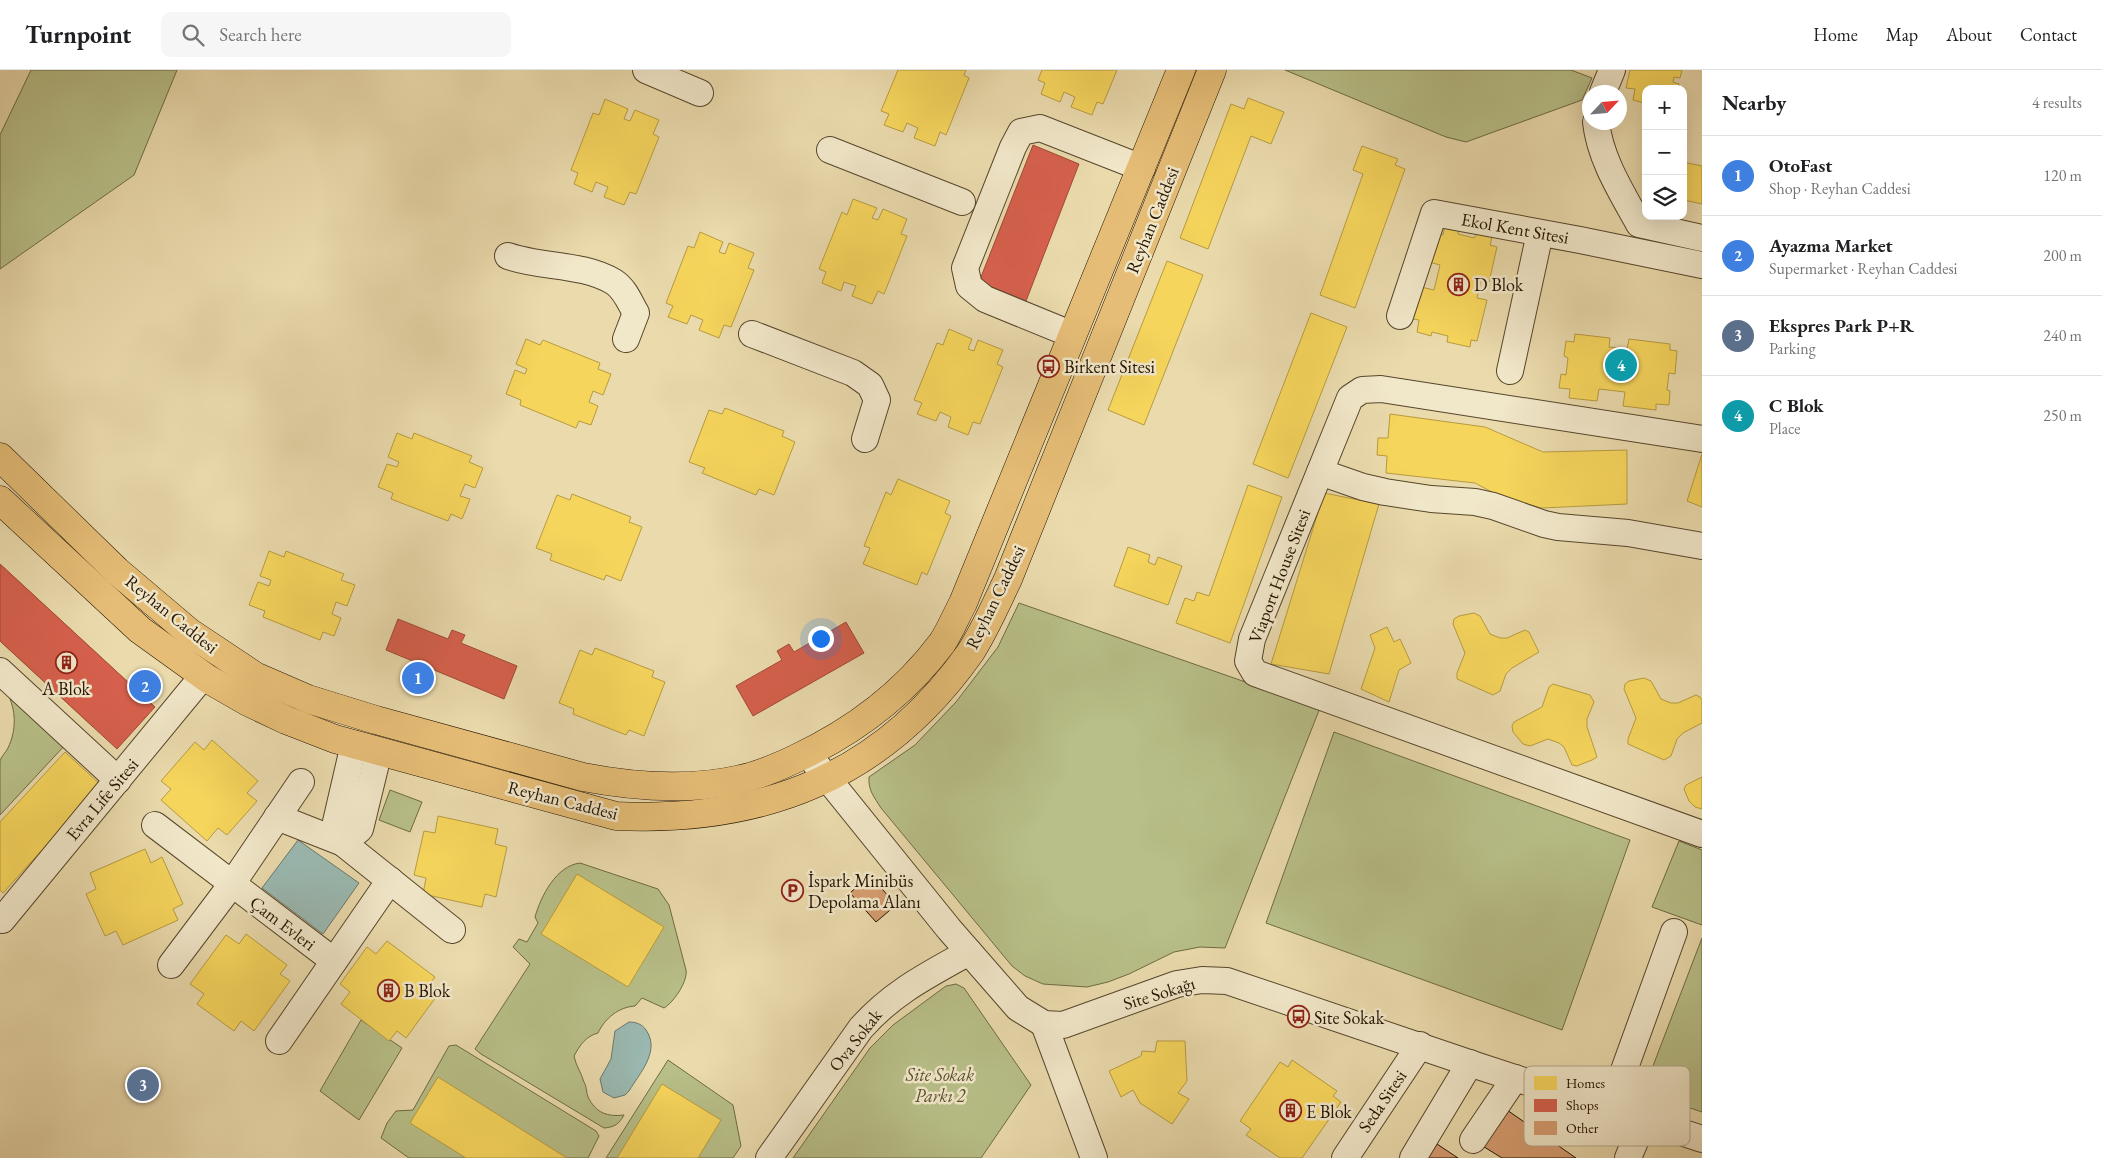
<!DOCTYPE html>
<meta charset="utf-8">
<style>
:root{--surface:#fff;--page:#f6f6f6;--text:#202124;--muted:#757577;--line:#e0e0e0;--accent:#8f2418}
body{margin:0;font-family:"EB Garamond",serif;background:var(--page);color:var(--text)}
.controls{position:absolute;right:15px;top:15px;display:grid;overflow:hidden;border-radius:10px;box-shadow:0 5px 20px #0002}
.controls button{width:45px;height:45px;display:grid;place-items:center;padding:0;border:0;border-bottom:1px solid var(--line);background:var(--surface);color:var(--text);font:25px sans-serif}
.compass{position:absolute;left:1582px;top:15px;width:45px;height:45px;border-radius:50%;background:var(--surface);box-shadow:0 5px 20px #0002;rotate:64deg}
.you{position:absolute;left:820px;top:568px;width:18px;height:18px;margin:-12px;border:4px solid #fff;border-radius:50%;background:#1a73e8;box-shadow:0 0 0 8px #1a73e833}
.badge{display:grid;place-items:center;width:32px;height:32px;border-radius:50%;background:var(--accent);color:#fff;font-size:16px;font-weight:700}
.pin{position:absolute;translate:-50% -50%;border:2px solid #fff;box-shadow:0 1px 5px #0006}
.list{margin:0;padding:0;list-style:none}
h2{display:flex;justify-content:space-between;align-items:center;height:65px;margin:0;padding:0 20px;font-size:21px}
h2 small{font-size:16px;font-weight:400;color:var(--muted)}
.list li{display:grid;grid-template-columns:32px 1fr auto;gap:15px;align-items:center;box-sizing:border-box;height:80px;padding:0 20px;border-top:1px solid var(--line)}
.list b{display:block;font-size:19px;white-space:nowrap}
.list p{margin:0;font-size:16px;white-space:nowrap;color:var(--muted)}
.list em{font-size:16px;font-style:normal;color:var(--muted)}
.icon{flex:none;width:28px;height:28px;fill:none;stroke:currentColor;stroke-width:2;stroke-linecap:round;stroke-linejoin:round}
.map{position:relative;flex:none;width:1702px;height:1088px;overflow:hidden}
header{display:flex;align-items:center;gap:30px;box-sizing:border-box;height:70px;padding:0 25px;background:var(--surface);border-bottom:1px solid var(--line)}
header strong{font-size:24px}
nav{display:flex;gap:28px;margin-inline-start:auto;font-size:18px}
.search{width:350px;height:45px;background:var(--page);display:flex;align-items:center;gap:12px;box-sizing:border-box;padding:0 18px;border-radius:10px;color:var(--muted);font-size:19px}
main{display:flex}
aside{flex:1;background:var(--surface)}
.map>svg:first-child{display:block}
.green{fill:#b8bf88;stroke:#6e6a44}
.water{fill:#9ab9b2;stroke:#6b776b}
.homes{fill:#f6d55c;stroke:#b79b40}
.shops{fill:#d6604d;stroke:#a14936}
.building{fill:#d69d70;stroke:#251400}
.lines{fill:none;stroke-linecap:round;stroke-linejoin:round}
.minor-casing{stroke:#56462b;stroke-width:28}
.major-casing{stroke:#251400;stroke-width:29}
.minor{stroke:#f1e7c9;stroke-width:26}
.major{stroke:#e5bd76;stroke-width:28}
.labels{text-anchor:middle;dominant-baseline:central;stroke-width:5;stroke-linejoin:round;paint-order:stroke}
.street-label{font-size:18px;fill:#251400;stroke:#f1e7c9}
.poi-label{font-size:18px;fill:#251400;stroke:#f1e7c9;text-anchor:start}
.park-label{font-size:18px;font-style:italic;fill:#585030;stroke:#f1e7c9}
.key{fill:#f1e7c9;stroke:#b4a88d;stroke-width:1}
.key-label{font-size:14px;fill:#251400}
</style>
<header>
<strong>Turnpoint</strong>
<div class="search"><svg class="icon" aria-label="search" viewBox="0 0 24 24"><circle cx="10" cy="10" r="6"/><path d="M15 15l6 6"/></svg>Search here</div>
<nav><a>Home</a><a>Map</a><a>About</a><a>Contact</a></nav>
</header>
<main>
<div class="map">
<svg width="1702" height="1088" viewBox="0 0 1702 1088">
<rect width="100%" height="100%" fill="#eadaac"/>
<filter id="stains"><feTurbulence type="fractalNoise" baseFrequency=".004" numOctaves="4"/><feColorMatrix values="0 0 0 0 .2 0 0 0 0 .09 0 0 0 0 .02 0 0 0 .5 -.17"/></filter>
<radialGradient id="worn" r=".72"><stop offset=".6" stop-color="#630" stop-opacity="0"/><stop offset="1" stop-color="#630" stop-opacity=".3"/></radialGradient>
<!-- green -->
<g class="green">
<polygon points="31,0 177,0 134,105 0,199 0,65"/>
<polygon points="1285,0 1571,0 1592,8 1582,30 1466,72 1446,67"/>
<path d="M1019,533L1320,638L1225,878L1200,877L1174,882L1129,904L1108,912L1087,917L1043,914L1025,906L1012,896L881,738C874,727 868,720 869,707L915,675L956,632L998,577Z"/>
<path d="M7,622L66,674L0,745C0,731 0,703 0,691C1,687 6,682 8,678C17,659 16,640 7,622Z"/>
<polygon points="1334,662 1630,770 1562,960 1266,853"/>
<polygon points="390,720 422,732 410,762 379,750"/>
<polygon points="1679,771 1702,780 1702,855 1652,837"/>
<path d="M580,793L658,819L669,835L686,900C688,911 674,932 664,938L642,928L635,936C619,937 605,948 598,963C586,966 580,975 574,986C576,996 581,1002 584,1012C587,1017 586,1022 588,1027C596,1043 607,1047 624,1045C619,1054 615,1057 604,1058L481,984L475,979L530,894L513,877L519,869L527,872L538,853L535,847C541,826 556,796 580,793Z"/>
<polygon points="1702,868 1702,1042 1643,1022"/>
<polygon points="956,914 964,918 1031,1015 981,1088 793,1088 870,978 893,955 946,916"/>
<polygon points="361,950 402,978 359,1050 320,1021"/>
<polygon points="456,975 596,1061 599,1066 588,1088 409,1088 381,1068 387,1053 396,1041 413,1040 449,976"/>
<polygon points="668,990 733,1035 741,1076 733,1088 606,1088"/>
</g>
<!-- water -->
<g class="water">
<polygon points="298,770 359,813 323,864 262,818"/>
<path d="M629,952C636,952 642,954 646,960C661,981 639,1004 629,1021L625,1025L614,1028L603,1022L600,1009L611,989L615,961Z"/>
</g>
<!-- homes -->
<g class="homes">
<polygon points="898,0 966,0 964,5 969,8 946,65 940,62 935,76 914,68 918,58 907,53 903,62 884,55 889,44 881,41"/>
<polygon points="1042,0 1117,0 1103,34 1097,32 1092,45 1071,37 1075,27 1064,22 1060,32 1041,24 1045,13 1038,10"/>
<polygon points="1630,0 1682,0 1680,8 1674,7 1673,12 1679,14 1678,19 1646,19 1646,39 1643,39 1644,33 1633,30 1635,19 1626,18"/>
<polygon points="1248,28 1284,42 1271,74 1251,66 1208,179 1180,168 1231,34 1244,39"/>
<polygon points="605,29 628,39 624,49 630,51 635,40 659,50 653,64 659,67 636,124 630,122 624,135 604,127 608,117 596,112 592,122 574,114 578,103 571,100 593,43 599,45"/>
<polygon points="1362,76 1398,89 1395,95 1405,99 1355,238 1320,225 1363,104 1353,100"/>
<polygon points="1683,92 1702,96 1702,134 1684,130 1683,133"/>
<polygon points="853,129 877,138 872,148 878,150 883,139 907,149 901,164 907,166 884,224 878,221 872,234 852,226 856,216 844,212 841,221 822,213 826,202 819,199 842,142 847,145"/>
<polygon points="1445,155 1459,158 1458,164 1474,168 1477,164 1492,167 1490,175 1497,177 1489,212 1481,210 1477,228 1487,230 1477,271 1471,270 1470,277 1447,272 1448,266 1432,262 1431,266 1417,262 1419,250 1413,249 1421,217 1434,220 1440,195 1429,192 1435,164 1443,165"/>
<polygon points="700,162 723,172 719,182 725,184 729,173 754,183 748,198 754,200 731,257 724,255 719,268 699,260 703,250 691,245 687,254 668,247 673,236 666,233 688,176 694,178"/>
<polygon points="1167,191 1203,205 1144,355 1108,340"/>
<polygon points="1311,243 1347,257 1288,408 1253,394"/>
<polygon points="949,259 972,269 968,279 974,281 978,270 1003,280 997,294 1003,297 980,354 973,352 968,365 948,357 951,347 940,342 936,351 917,344 922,333 914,330 937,273 943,275"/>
<polygon points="1575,264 1610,268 1609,277 1627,279 1629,269 1670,274 1670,280 1677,281 1675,304 1669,303 1667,320 1670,321 1669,335 1656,334 1656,340 1623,336 1625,322 1599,319 1597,331 1569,328 1570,319 1559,318 1561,304 1566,305 1568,288 1564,286 1566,271 1574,272"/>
<polygon points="526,269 540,275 543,270 600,293 598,299 611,304 603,325 593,321 589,332 598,336 591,355 579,351 576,358 520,335 521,330 506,324 515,300 525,304 527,299 516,294"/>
<polygon points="725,338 784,361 782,366 795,372 774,425 759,419 756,425 702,403 705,398 689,392 709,340 722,344"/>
<polygon points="1390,344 1485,357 1543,382 1627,380 1627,434 1542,438 1503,428 1475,413 1386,403 1387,386 1377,385 1378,368 1388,368"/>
<polygon points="397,363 412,369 414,363 472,386 469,392 483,398 475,418 465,414 460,426 470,429 462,449 451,444 448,451 391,429 393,423 378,417 387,394 397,397 399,392 388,387"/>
<polygon points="1702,384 1702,437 1687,431"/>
<polygon points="898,409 950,431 945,443 951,446 927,505 922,502 917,515 863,494 870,478 864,476 886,422 891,425"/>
<polygon points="1248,415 1282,427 1230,573 1176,553 1185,528 1194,531 1197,522 1209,526"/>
<polygon points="1324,423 1379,434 1329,604 1271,594"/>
<polygon points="572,424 631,447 629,452 642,457 621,511 606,505 604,510 550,490 552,484 536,478 557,425 570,430"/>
<polygon points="1128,477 1150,485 1148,492 1155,495 1158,487 1182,496 1168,535 1114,516"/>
<polygon points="269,481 284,487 286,481 344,504 341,510 355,515 347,536 336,532 332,544 341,548 334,566 323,562 320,570 263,547 265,541 249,535 258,512 269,516 271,510 260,506"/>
<polygon points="0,494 131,615 93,657 0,571"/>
<polygon points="1474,543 1480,546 1490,564 1500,568 1507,568 1525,560 1529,562 1539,582 1512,598 1506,604 1500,621 1493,625 1457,609 1457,603 1465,583 1453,554 1454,549 1459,546"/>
<polygon points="1387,557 1394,572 1400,569 1411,593 1399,600 1389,632 1361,619 1375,578 1370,565"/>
<polygon points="595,578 654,601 652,607 665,612 644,666 629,660 626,665 573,644 574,639 559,633 580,580 592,585"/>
<polygon points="1644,608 1651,611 1661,629 1671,633 1678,633 1696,625 1700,627 1702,630 1702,653 1683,663 1677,669 1671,686 1664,690 1628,674 1628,669 1636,648 1624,619 1625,614 1629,611"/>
<polygon points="1553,614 1590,625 1594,632 1587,649 1587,657 1597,687 1592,690 1577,696 1572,695 1564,677 1559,673 1548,669 1530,676 1523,674 1513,662 1512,656 1514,652 1542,637 1549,617"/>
<polygon points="212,670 258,711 247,723 257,731 227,765 218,758 207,771 161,730 171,719 161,711 195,672 204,680"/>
<polygon points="65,682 101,715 3,823 0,820 0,752"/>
<polygon points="1702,707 1702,739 1695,737 1689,731 1684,719 1686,715"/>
<polygon points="438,746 498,759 495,774 507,777 496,827 485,824 482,837 423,824 426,808 414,805 424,761 435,763"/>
<polygon points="145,779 151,793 162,787 183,834 173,839 178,850 123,875 116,861 105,866 86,824 96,819 90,803"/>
<polygon points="577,804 664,857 628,917 541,864"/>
<polygon points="246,864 287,895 280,904 290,911 254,961 241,951 234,961 197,934 204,924 190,914 226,865 239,874"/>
<polygon points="387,871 435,907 426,919 436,927 406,968 397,961 389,971 341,934 350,922 340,914 367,877 376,884"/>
<polygon points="1157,971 1185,971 1187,1011 1178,1023 1189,1029 1172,1054 1140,1033 1133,1020 1121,1027 1109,1001 1141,986 1142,981 1155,982"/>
<polygon points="1292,990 1337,1021 1333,1026 1341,1032 1302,1088 1280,1088 1246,1065 1251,1059 1240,1051 1280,992 1288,997"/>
<polygon points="438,1007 567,1088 466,1088 410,1053"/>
<polygon points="662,1014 721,1050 698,1088 617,1088"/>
</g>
<!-- shops -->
<g class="shops">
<polygon points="1033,75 1079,94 1026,231 979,212"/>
<polygon points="0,494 155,637 117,679 0,571"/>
<polygon points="398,549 448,569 452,560 465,565 461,573 517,596 504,629 386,580"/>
<polygon points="846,552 864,583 753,646 736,616 782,590 777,581 789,574 794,582"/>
</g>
<!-- building -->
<g class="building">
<polygon points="870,805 896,835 876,852 850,823"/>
<polygon points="1507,1040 1576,1088 1502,1088 1481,1075"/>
<polygon points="1437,1074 1458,1088 1428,1088"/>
</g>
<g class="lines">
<defs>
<g id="minor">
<polyline points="646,0 700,23"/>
<polyline points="1603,22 1612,0"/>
<path d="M1596,52C1600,89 1622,123 1639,154L1702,168"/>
<polyline points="830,80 962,132"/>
<path d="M508,186C542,198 582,193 614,212C625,219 630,233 636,243L626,269"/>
<polyline points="1400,246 1434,143 1580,170 1702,195"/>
<polyline points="752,264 853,303 870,315 877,330 865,369"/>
<polyline points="1073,265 985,229 969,216 965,198 1013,77 1021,62 1040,58 1142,98"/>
<polyline points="1510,301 1540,163"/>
<polyline points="1702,369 1381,319 1362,320 1350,328 1252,569 1248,591 1255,603 1702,764"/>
<polyline points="1320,402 1363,417 1385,422 1431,429 1475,432 1493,436 1544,454 1558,457 1628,463 1702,476"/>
<polyline points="0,601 118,710"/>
<polyline points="807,683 949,859 1018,938 1044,954 1063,955 1177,914 1202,910 1227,911 1478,996 1702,1069"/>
<polyline points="277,747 343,773 452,860"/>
<polyline points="155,755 334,891"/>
<polyline points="343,773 360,759 379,681"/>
<polyline points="343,773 336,752 354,674"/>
<polyline points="0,848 2,850 203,606"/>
<polyline points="171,895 232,814 301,712"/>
<polyline points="1044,954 1094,1088"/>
<polyline points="279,971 390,810"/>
<polyline points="1610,1039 1674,862"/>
<polyline points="1473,1070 1515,1008"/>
<path d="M769,1088L861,958C893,922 928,905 969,882"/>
<polyline points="1345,1088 1420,975"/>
<polyline points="1413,1088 1470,993"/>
<polyline points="1628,1088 1644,1050"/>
</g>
<g id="major">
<path d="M0,387L117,501L189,562L255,606L308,629L376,650L583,707C635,717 690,721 741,709C760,705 778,697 795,689C853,662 903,625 942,573C950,561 956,546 963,533L1181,0"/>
<path d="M0,430L140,560L208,609L248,632L286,650L335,669L616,746C764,753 883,706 970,583C985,560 996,534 1008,509L1212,0"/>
</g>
</defs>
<!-- minor casing -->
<use href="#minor" class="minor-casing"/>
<!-- major casing -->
<use href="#major" class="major-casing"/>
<!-- minor -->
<use href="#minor" class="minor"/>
<!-- major -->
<use href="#major" class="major"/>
</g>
<!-- icons -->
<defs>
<symbol id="building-ring" viewBox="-11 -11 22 22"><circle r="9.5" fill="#f1e7c9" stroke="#8f2418" stroke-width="1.5"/><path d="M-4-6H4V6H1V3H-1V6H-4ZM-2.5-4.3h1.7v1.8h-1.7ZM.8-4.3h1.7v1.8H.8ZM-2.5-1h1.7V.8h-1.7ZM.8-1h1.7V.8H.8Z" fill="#8f2418"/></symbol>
<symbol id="bus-ring" viewBox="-11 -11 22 22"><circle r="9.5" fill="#f1e7c9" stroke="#8f2418" stroke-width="1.5"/><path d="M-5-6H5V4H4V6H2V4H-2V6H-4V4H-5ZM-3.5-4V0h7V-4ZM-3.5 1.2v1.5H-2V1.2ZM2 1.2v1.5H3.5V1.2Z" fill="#8f2418"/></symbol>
<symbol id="parking-ring" viewBox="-11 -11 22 22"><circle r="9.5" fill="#f1e7c9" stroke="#8f2418" stroke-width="1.5"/><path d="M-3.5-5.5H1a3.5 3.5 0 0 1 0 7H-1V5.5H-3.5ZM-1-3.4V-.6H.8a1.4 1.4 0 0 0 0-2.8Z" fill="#8f2418"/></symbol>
</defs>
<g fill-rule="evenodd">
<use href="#building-ring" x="1446" y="202" width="25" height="25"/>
<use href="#bus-ring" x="1036" y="284" width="25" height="25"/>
<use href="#building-ring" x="54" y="580" width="25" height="25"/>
<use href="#parking-ring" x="780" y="808" width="25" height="25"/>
<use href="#building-ring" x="376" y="908" width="25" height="25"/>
<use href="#bus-ring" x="1286" y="934" width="25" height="25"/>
<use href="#building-ring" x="1278" y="1028" width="25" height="25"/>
</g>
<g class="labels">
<!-- street labels -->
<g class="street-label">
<text transform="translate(1152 150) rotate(-68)">Reyhan Caddesi</text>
<text transform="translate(1515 158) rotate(10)">Ekol Kent Sitesi</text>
<text transform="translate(1279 506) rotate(-69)">Viaport House Sitesi</text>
<text transform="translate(995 527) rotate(-64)">Reyhan Caddesi</text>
<text transform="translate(172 544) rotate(39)">Reyhan Caddesi</text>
<text transform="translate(102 729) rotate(-50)">Evra Life Sitesi</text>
<text transform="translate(563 730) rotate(14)">Reyhan Caddesi</text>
<text transform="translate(283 853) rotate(37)">Çam Evleri</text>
<text transform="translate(1159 923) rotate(-17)">Site Sokağı</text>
<text transform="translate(855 970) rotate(-52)">Ova Sokak</text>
<text transform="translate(1382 1031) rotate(-56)">Seda Sitesi</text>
</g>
<!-- poi labels -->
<g class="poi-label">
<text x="1474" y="214">D Blok</text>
<text x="1064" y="296">Birkent Sitesi</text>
<text x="66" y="618" text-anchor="middle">A Blok</text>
<text x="808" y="810">İspark Minibüs<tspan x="808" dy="21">Depolama Alanı</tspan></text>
<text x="404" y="920">B Blok</text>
<text x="1314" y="947">Site Sokak</text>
<text x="1306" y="1041">E Blok</text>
</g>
<!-- park labels -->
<g class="park-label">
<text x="940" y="1004">Site Sokak<tspan x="940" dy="21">Parkı 2</tspan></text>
</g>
</g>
<!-- legend -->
<rect x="1524" y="996" width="166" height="80" rx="8" class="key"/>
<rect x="1534" y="1006" width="23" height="14" fill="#f6d55c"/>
<rect x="1534" y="1029" width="23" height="13" fill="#d6604d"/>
<rect x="1534" y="1051" width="23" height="14" fill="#d69d70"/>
<g class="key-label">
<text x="1566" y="1018">Homes</text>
<text x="1566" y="1040">Shops</text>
<text x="1566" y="1063">Other</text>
</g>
<rect width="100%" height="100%" filter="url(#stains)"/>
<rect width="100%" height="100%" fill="url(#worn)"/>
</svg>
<div class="controls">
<button>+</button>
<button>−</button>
<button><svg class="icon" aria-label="layers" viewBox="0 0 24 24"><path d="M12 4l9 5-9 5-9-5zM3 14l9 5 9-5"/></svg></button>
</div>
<svg class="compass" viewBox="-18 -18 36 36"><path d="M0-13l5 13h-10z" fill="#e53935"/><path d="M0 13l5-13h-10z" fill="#757577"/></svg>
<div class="you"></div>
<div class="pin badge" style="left:418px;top:608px;background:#3f7fe0">1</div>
<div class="pin badge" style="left:145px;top:616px;background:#3f7fe0">2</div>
<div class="pin badge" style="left:143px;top:1015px;background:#5c6f8a">3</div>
<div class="pin badge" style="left:1621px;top:295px;background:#0f9aa8">4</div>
</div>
<aside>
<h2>Nearby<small>4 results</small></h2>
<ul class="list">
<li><span class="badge" style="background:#3f7fe0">1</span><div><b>OtoFast</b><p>Shop · Reyhan Caddesi</p></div><em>120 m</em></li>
<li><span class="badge" style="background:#3f7fe0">2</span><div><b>Ayazma Market</b><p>Supermarket · Reyhan Caddesi</p></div><em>200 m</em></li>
<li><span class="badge" style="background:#5c6f8a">3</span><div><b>Ekspres Park P+R</b><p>Parking</p></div><em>240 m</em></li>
<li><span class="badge" style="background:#0f9aa8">4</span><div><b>C Blok</b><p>Place</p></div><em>250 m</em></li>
</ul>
</aside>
</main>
